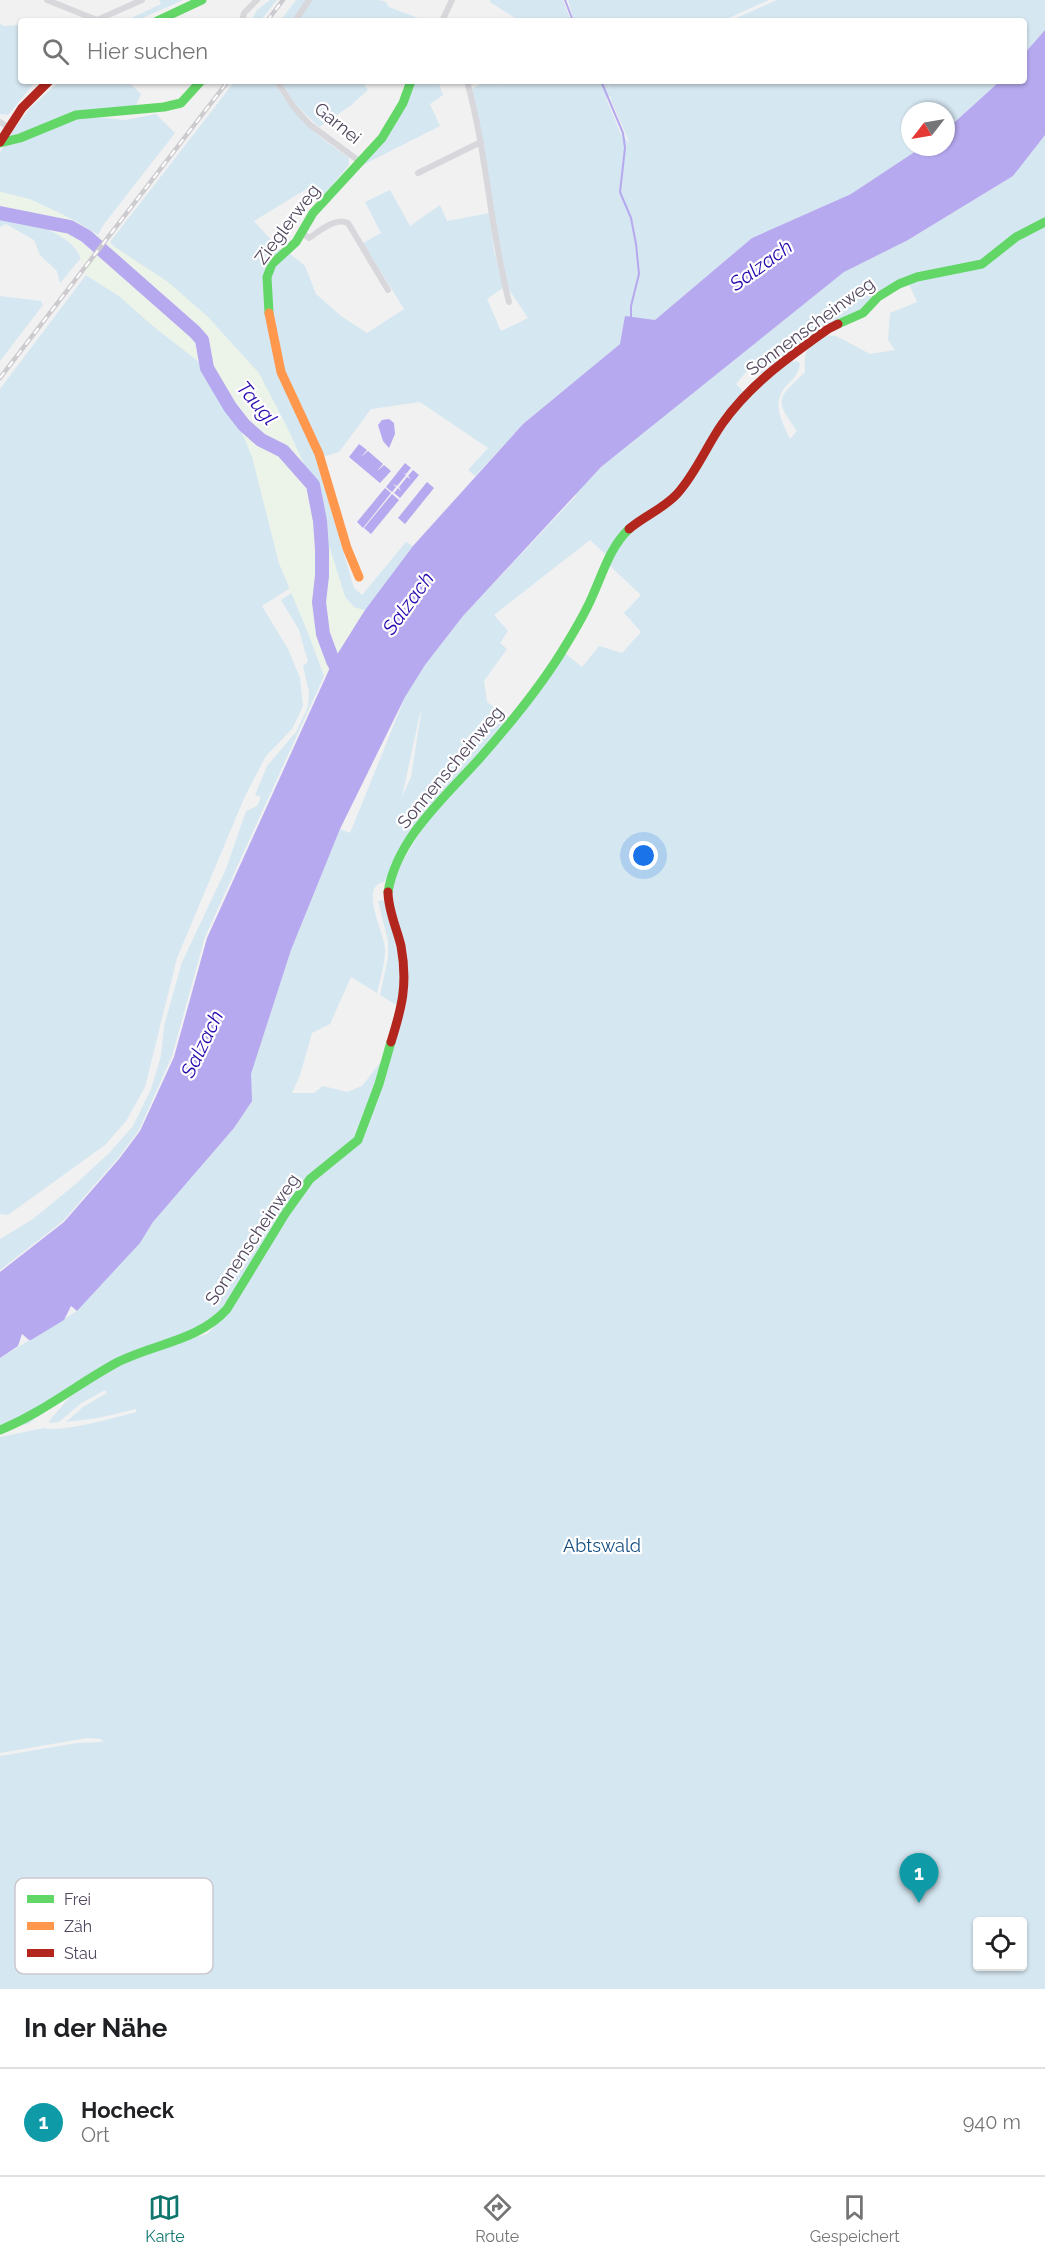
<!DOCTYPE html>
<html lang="de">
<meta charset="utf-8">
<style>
:root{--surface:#fff;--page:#f6f6f6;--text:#202124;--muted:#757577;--line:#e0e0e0;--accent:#0f766e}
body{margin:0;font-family:Raleway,sans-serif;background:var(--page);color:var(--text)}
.controls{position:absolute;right:18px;bottom:18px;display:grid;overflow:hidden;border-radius:6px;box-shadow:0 2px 4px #0004}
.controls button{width:54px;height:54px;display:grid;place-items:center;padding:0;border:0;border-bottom:2px solid var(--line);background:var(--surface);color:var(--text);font:30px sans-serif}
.compass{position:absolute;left:901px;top:102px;width:54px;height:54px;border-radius:50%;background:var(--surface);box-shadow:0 2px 4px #0004;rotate:239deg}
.you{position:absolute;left:644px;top:856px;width:21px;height:21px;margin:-15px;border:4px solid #fff;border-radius:50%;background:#1a73e8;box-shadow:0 0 0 9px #1a73e833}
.badge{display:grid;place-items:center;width:39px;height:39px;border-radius:50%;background:var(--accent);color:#fff;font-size:20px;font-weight:700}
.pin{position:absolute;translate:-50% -50px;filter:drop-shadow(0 2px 3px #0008)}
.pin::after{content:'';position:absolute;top:32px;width:21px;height:18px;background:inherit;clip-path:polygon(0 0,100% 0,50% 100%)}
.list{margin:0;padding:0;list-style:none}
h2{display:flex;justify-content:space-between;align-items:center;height:78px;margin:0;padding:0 24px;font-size:26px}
h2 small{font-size:20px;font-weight:400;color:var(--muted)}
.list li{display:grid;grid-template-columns:39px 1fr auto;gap:18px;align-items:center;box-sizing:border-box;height:108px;padding:0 24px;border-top:2px solid var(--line)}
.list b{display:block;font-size:22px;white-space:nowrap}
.list p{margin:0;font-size:20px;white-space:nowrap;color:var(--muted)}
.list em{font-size:20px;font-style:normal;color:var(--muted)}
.icon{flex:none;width:33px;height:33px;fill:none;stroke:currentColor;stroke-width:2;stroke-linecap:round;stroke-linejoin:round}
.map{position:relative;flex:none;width:1045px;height:1989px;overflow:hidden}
.search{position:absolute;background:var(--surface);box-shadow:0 2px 4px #0004;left:18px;right:18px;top:18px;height:66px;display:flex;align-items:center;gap:15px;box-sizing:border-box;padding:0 21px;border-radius:6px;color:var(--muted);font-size:22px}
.sheet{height:186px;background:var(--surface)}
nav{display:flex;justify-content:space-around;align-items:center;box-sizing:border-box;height:84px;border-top:2px solid var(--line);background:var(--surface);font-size:16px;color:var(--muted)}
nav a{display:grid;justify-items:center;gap:3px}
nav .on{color:var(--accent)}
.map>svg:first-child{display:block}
.green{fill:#d5e7f1;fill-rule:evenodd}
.sand{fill:#ecf3e8}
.water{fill:#b6a9ef}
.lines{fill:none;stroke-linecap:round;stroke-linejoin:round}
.stream{stroke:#b6a9ef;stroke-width:2}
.river{stroke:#b6a9ef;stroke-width:14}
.street{stroke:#d8d7db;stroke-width:6}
.fast{stroke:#63d668;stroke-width:9}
.slow{stroke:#ff974d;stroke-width:9}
.jam{stroke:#b3261e;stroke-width:9}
.rail-casing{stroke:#cdcbcf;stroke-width:4.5}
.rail{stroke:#fff;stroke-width:2;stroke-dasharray:7;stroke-linecap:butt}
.labels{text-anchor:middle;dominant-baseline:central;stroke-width:4.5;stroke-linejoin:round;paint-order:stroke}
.street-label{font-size:18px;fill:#52475e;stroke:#fff}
.park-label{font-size:18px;fill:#154e82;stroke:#fff}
.water-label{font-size:20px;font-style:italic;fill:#2809b0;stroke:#fff}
.key{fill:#fff;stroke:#cbc8cf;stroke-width:1.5}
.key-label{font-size:16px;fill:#52475e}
</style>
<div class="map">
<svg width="1045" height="1989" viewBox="0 0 1045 1989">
<rect width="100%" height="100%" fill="#f1f1f1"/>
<!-- green -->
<g class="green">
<polygon points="159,0 183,0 136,21 125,21 161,4"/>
<polygon points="270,0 277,0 260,21 251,21 257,10"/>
<polygon points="296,0 307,0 292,21 280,21"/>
<polygon points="312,0 379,0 386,2 389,7 426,21 298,21"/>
<polygon points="490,0 563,0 571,21 520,21 490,2"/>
<polygon points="568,0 769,0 722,21 574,21"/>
<polygon points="777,0 1045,0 1045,30 1024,54 1024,21 729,21"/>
<polygon points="0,24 4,26 21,25 21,81 36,81 8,115 0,114"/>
<polygon points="60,81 127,81 141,94 135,108 93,111 17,136 9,136 30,108"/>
<path d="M235,81H273C298,120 312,132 349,158V165L317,203L308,188L254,221L281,251L289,253L305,266L316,294L341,316L367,333L404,309L363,243L381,233L365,202L390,190L410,226L440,205L447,221L490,213L494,250L503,288L487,299L501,331L528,318L508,288L494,220L486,160L472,89C483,82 489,79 502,85L508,81H606L611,92L607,81H1000L946,130V111H910V147H922L851,194L752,238L655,320L620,344L523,424L475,476L468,470L488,448L420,402L371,409L339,452L316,459L354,588L362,595L406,542L413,546L365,610L355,608L345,597L303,462L110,242ZM611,96V100L630,144L620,132L606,98Z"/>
<polygon points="281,81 362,81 368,90 350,106 319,127 295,104"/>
<polygon points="419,81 438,81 443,95 430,104 440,126 359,167 414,83"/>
<path d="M156,114L175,133L104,224L98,235C68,215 36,200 0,192V153L4,146L21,142L71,119L94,117L126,120Z"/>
<path d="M1045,135V220L1008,239L986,259L975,265L932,272L890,285L875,295L854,316L829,326L757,376L750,367L736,384L745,393L714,432L686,481L656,510L632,523L620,534L607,556L590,540L494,615L508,631L500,643L507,649L484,681L487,702L509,718L465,772L431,805L404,845L384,882C358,886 385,933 385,950C385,965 380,979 377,993L351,977L330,1024L312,1033L300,1075L292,1093H314L323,1086L347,1092L362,1086L383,1059L398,1006L380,995L388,958V941L378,901L383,900C398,920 401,961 402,986L407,987L405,956L391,905V890L398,869L425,824L472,772L542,685L565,653L582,667L599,646L622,653L641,632L624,613L641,595L609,565L618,545L629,532L669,506L688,485L717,435L765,378L788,362L797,361L800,364C798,374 794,378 787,385C771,402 781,420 790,439L797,431C773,398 778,399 805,372C804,350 806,349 823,335L836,336L870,354L895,350L888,340L890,313L917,302L908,282L934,275L979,269L987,265L1008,245L1045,225V1989H0V1756L77,1743L103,1742L101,1739L87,1738L0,1753V1437L44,1428C61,1433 117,1417 136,1412V1409L98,1418L66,1422L83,1407L107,1393L105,1390L80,1404L59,1422L50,1423L49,1421L70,1397L106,1372L158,1348L207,1334L220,1321L216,1318L201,1328L164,1340L102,1366L60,1395L42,1414L28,1424L0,1429V1358L77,1311L140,1243L153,1222L234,1128L251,1101V1074L291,950L340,829L350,833L405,697L425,665L463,616L576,496L574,494L601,467L844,272L908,240L1013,176ZM421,713L411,777L402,797L420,713ZM978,1922H1022V1966H978Z"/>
<path d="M0,218C27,220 70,232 81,258L60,283L57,271L40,255L34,240L6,224L0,227Z"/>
<polygon points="86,275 119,296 153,326 207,368 241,430 252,456 279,563 290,588 262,606 288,649 300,678 303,706 292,729 266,756 245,796 177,958 145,1087 126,1121 105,1145 8,1215 0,1214 0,389"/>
<polygon points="0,296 41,301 43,305 0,361"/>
<polygon points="293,592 324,676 205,937 172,1056 139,1130 118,1158 63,1221 0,1270 0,1239 33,1219 78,1182 110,1152 133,1126 151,1089 161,1056 164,1026 182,962 226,869 246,811 257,806 261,797 255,795 267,766 296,732 308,707 309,692 303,666 308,662 299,630 281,600"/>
</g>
<!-- sand -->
<polygon class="sand" points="0,192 30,199 77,222 168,282 207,316 259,373 290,433 303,462 345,597 355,608 365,610 333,661 326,677 279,563 252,456 241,430 207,368 153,326 119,296 86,275 77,248 66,239 48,229 0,218"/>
<!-- water -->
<g class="water">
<polygon points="1045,30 1045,135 1013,176 908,240 844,272 601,467 463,616 425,665 405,697 340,829 291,950 251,1074 252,1101 234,1128 153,1222 140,1243 77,1311 71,1306 64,1320 31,1340 29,1340 22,1334 18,1346 0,1358 0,1272 64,1222 119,1159 140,1131 174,1057 207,938 333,661 365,610 413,546 523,424 620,344 625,316 655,320 752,238 851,194 922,147 946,147 946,130 1000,81 1024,81 1024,54"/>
<polygon points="389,419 394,423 395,434 389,448 383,441 378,425 382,420"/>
<polygon points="359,444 367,450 361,457 368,451 383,464 377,471 384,465 391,471 380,483 349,457"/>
<polygon points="405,463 411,468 406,474 403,473 406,475 397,486 393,484 396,487 392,492 386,487"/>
<polygon points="413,470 419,475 400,498 394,493 398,488 401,491 399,487 407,477 411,479 408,476"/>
<polygon points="427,482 434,488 405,524 398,518"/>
<polygon points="385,488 391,493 363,528 357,522"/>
<polygon points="392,494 399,500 371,534 364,528"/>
</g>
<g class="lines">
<!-- stream -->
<g class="stream">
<polyline points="565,0 573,21"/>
<polyline points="601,81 623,133 625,148 620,192 631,218 636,244 639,274 631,306 631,318"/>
</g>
<!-- river -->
<polyline class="river" points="0,213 70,227 86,236 195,332 202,340 207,368 230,407 244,425 261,440 283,451 313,485 320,521 322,549 322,576 319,602 323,634 333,661 342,677"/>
<!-- street -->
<g class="street">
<polyline points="47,0 97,20 142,0"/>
<polyline points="242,21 244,13 257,0"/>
<polyline points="295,21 309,0"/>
<polyline points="442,21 452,0"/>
<polyline points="277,81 293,106 309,124 359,161"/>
<path d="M467,81C487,154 490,229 509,302"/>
<polyline points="0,122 8,127"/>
<polyline points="418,173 481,142"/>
<path d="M301,232L309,238C320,231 335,217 348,223L388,290"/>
</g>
<!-- fast -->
<g class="fast">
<polyline points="157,21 202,0"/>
<polyline points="0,143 20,138 76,115 164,107 181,103 201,81"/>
<polyline points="269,313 267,277 272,264 296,242 313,213 382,138 403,103 411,81"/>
<polyline points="838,324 863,313 878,297 899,284 917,277 982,264 1016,237 1045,222"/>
<path d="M388,892C397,838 445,797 480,758C509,725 538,690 561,653C572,635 584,616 592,597C603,573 610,547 629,529"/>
<path d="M0,1430C42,1413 76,1385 116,1363C152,1344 199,1341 227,1309L285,1214L310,1179L358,1140L379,1084L391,1042"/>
</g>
<!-- slow -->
<polyline class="slow" points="269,313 281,372 319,454 347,548 359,577"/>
<!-- jam -->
<g class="jam">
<polyline points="0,142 22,108 49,81"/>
<path d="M629,529C644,516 663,509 677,494C696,473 706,447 722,424C751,383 788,358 828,329L838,324"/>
<path d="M388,892C388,910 397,929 401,946C408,984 402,1007 391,1042"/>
</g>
<defs>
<g id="rail">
<polyline points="267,21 283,0"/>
<polyline points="0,378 228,81"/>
</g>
</defs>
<!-- rail casing -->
<use href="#rail" class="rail-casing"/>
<!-- rail -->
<use href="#rail" class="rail"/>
</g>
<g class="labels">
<!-- street labels -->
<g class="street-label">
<text transform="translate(338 123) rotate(39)">Garnei</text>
<text transform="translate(287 224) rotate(-53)">Zieglerweg</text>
<text transform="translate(810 326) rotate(-36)">Sonnenscheinweg</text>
<text transform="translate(450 767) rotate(-50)">Sonnenscheinweg</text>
<text transform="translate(252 1239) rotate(-56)">Sonnenscheinweg</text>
</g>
<!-- park labels -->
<g class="park-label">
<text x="602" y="1545">Abtswald</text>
</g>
<!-- water labels -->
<g class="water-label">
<text transform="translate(761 265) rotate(-36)">Salzach</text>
<text transform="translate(257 403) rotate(50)">Taugl</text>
<text transform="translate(408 603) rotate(-54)">Salzach</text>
<text transform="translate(202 1044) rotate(-64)">Salzach</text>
</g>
</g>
<!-- legend -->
<rect x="15" y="1878" width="198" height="96" rx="9" class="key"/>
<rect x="27" y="1895" width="27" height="8" fill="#63d668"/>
<rect x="27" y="1922" width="27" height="8" fill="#ff974d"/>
<rect x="27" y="1949" width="27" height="8" fill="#b3261e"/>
<g class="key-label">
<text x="64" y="1905">Frei</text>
<text x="64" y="1932">Zäh</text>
<text x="64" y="1959">Stau</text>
</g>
</svg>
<div class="controls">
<button><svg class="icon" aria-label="locate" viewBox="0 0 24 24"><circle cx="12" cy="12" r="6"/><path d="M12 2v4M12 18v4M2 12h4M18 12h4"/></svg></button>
</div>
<svg class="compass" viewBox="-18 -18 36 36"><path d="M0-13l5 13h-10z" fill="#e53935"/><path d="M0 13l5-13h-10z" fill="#757577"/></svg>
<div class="you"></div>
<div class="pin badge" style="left:919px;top:1903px;background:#0f9aa8">1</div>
<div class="search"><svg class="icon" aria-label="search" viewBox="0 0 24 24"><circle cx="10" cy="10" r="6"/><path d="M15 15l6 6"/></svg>Hier suchen</div>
</div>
<section class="sheet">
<h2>In der Nähe<small></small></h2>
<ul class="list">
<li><span class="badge" style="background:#0f9aa8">1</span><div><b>Hocheck</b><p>Ort</p></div><em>940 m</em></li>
</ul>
</section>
<nav>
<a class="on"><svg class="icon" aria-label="map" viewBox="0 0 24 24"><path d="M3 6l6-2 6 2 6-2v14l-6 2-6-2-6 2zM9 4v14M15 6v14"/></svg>Karte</a>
<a><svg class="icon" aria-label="directions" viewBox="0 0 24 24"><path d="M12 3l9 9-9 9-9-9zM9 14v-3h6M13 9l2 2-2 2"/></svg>Route</a>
<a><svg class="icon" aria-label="saved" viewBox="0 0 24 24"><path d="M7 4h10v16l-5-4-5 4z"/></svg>Gespeichert</a>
</nav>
